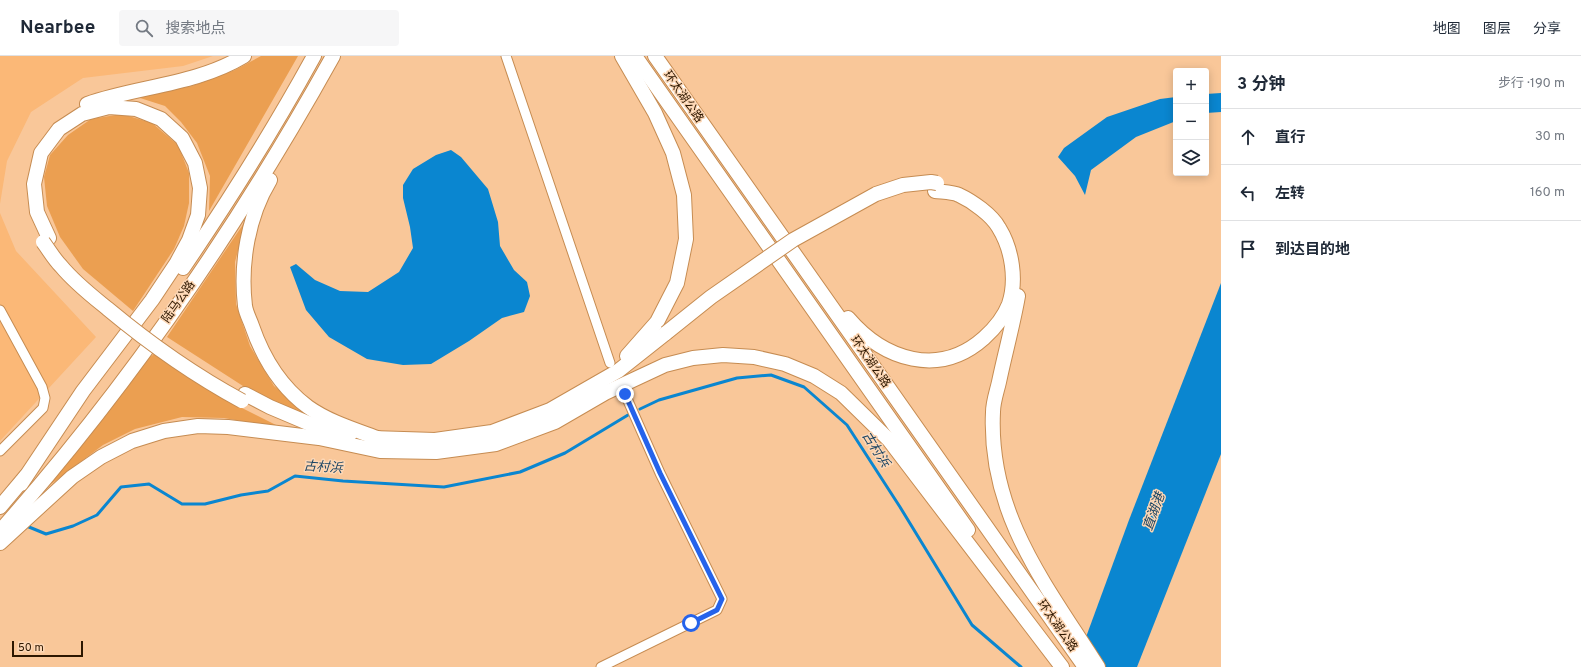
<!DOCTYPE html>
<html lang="zh">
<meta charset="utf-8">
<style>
:root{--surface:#fff;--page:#f6f6f7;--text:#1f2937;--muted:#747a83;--line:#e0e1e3}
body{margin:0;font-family:Overpass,"Noto Sans SC",sans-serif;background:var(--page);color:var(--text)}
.controls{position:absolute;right:12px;top:12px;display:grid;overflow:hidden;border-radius:4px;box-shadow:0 2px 10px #0003}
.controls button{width:36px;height:36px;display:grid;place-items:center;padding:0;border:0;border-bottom:1px solid var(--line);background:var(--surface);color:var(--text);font:20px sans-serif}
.scale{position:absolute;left:12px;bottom:10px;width:71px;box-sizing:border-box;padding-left:4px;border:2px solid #2d1700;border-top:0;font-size:11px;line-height:14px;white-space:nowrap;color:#2d1700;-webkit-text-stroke:3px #fdd7b5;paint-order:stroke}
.stop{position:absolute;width:12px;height:12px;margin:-9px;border:3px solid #2563eb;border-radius:50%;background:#fff}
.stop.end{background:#2563eb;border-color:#fff;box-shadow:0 1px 4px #0008}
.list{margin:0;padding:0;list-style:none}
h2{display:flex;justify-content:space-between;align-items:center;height:52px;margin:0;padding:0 16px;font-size:17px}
h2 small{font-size:13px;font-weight:400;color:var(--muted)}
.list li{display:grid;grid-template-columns:26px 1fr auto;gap:12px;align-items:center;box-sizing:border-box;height:56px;padding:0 16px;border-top:1px solid var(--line)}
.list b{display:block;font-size:15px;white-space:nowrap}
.list em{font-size:13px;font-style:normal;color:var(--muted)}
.icon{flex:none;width:22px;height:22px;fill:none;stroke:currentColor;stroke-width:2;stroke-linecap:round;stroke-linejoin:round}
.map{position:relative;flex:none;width:1221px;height:611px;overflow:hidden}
header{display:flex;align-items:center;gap:24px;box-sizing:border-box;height:56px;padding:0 20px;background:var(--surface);border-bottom:1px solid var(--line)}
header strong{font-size:19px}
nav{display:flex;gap:22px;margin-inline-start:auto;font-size:14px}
.search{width:280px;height:36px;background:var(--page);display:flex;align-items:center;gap:10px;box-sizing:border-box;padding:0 14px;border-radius:4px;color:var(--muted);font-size:15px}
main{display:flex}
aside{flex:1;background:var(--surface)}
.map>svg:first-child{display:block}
.built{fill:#fbb877}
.green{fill:#eb9f51}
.water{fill:#0a86d0}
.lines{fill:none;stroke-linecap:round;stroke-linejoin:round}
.stream{stroke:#0a86d0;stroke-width:3}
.minor-casing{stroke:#c68c52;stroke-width:11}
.trunk-casing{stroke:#c68c52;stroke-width:16}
.minor{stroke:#fff;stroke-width:9}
.trunk{stroke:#fff;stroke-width:14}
.trunk-bridge-casing{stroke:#c68c52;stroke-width:16;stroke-linecap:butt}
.trunk-bridge{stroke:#fff;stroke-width:14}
.route{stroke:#2563eb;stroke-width:5}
.labels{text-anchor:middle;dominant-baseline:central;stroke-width:3;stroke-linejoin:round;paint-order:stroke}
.street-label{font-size:12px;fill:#2d1700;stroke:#fdd7b5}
.water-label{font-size:13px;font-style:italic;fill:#1c4564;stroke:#fdd7b5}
</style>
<header>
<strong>Nearbee</strong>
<div class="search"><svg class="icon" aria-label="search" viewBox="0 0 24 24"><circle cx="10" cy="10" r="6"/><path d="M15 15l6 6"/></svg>搜索地点</div>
<nav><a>地图</a><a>图层</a><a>分享</a></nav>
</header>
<main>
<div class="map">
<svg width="1221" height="611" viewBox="0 0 1221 611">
<rect width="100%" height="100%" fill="#f9c799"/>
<!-- built -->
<g class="built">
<polygon points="0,0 213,0 183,10 83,22 31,56 7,105 0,148"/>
<polygon points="0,157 16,195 96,281 0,385"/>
</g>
<!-- green -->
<g class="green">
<polygon points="261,0 298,0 209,155 210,120 197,87 181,66 165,50 137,41 192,30 235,14"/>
<polygon points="122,58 152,67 178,89 189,117 189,147 184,170 174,193 133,255 83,213 60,181 47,150 44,121 50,99 68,79 91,63"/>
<polygon points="246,164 235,206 236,248 250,290 274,330 315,363 272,345 243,330 167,281"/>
<polygon points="154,298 228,345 284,373 224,362 182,361 135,373 103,389 50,429 149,302"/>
</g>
<!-- water -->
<g class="water">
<polygon points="1221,37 1221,56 1206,57 1206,38"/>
<polygon points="1176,41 1176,65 1136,81 1091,114 1085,139 1075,120 1058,101 1064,92 1107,61 1160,43"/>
<polygon points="451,94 461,101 488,133 498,166 500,190 514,214 527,226 530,240 524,256 502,262 469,285 431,308 403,309 367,303 329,281 306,254 290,211 296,208 315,224 340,235 368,236 399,216 413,192 410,171 403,142 403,129 413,113 436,99"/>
<polygon points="1221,227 1221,398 1137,611 1075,611 1129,464"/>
</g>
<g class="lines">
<!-- stream -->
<g class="stream">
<polyline points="640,353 659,344 737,322 771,319 804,331 847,369 900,451 972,569 1021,611"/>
<polyline points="29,471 46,478 73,470 97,459 121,431 149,428 182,448 205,448 241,439 268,435 295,420 343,425 444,431 520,416 565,397 628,359"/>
</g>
<defs>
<g id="minor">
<polyline points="506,0 610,307"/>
<polyline points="0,254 42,331 45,342 43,352 0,395"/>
<polyline points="601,611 717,554 722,543 660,417 625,338"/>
</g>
<g id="trunk">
<polyline points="622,0 655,57 673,97 684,139 686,183 677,227 657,266 627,300"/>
<polyline points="635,0 968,474"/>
<polyline points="655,0 1085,611"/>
<path d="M87,48C138,30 196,29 244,0"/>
<path d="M270,124C248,160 240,208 245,250C246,257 250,264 252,270C263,302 281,331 308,351C329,366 356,374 380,383"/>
<path d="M183,212C230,143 274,73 314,0"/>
<path d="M1018,240C1013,269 1005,297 999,326C997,335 993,346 993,356C988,458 1046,529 1098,611"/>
<path d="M848,262C884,304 939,322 984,282C994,273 1004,261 1009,248C1017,224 1012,193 999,172C992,159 972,145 959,139C953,136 943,136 935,135"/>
<polyline points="245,338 270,351 322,373 350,378"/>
<polyline points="372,382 435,384 492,376 550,354 618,315 666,277"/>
<polyline points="21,428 83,335 152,244 176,208 189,184 198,159 200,132 195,107 182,82 161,63 136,53 109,51 82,58 59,73 41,97 34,128 37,156 49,182"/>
<polyline points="0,451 26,420"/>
<path d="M0,475C129,330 239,169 333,0"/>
<polyline points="0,487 72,421 101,401 132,385 164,375 198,370 228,371 319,382 380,395 436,396 496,388 555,366 605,337 665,309 693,302 723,299 754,301 785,308 814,320 841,337 889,384 1062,611"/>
</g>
</defs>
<!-- minor casing -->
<use href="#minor" class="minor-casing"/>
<!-- trunk casing -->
<use href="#trunk" class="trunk-casing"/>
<!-- minor -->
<use href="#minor" class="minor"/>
<!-- trunk -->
<use href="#trunk" class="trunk"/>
<defs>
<g id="trunk-bridge">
<path d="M43,186C49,194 54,203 61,210C75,227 92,240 108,253C150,288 194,319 242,345"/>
<polyline points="666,277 711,241 793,184 876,138 903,129 931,126 937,127"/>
</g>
</defs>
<!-- trunk-bridge casing -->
<use href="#trunk-bridge" class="trunk-bridge-casing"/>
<!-- trunk-bridge -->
<use href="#trunk-bridge" class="trunk-bridge"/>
</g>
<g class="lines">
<!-- route -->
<polyline class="route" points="625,338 660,417 722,543 717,554 691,567"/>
</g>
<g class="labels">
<!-- street labels -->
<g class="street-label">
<text transform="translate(683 41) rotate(55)">环太湖公路</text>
<text transform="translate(179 246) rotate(-55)">陆马公路</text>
<text transform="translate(870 306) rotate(55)">环太湖公路</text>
<text transform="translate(1057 570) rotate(55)">环太湖公路</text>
</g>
<!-- water labels -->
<g class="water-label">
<text transform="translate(875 394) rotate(58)">古村浜</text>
<text transform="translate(323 412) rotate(4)">古村浜</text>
<text transform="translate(1155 456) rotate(-70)">直湖港</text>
</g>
</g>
</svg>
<div class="controls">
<button>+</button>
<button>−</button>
<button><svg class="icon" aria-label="layers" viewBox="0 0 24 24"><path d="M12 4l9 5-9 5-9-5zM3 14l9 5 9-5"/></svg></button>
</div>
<div class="scale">50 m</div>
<div class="stop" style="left:691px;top:567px"></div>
<div class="stop end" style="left:625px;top:338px"></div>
</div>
<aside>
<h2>3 分钟<small>步行 · 190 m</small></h2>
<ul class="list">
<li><svg class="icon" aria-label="ahead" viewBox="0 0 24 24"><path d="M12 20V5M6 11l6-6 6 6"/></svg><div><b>直行</b></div><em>30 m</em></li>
<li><svg class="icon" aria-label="left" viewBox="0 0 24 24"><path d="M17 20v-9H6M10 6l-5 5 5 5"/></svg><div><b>左转</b></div><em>160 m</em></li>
<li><svg class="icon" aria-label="arrive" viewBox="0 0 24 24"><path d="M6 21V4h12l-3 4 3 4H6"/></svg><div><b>到达目的地</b></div></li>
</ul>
</aside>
</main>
